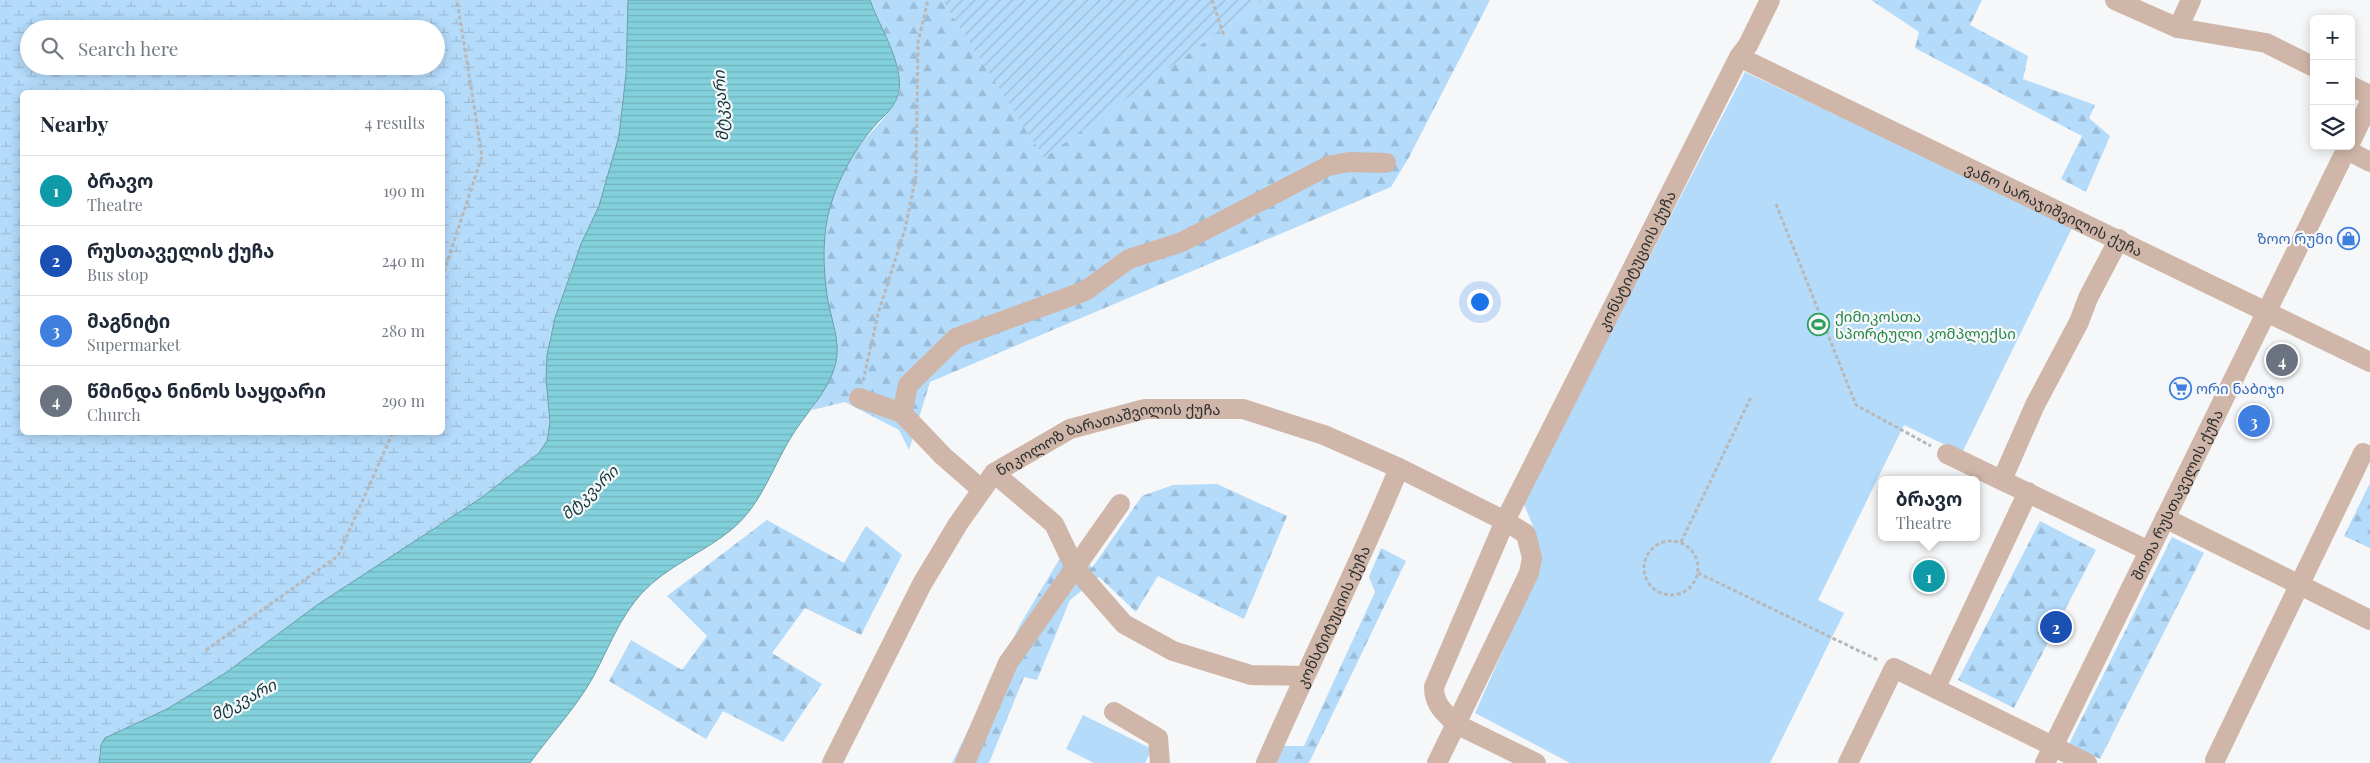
<!DOCTYPE html>
<meta charset="utf-8">
<style>
:root{--surface:#fff;--page:#f6f6f7;--text:#1f2937;--muted:#747a83;--line:#e0e1e3;--accent:#7c3aed}
body{margin:0;font-family:"Playfair Display","Noto Sans Georgian",serif;background:var(--page);color:var(--text)}
.controls{position:absolute;right:15px;top:15px;display:grid;overflow:hidden;border-radius:8px;box-shadow:0 2px 12px #0003}
.controls button{width:45px;height:45px;display:grid;place-items:center;padding:0;border:0;border-bottom:1px solid var(--line);background:var(--surface);color:var(--text);font:25px sans-serif}
.you{position:absolute;left:1479px;top:301px;width:18px;height:18px;margin:-12px;border:4px solid #fff;border-radius:50%;background:#1a73e8;box-shadow:0 0 0 8px #1a73e833}
.badge{display:grid;place-items:center;width:32px;height:32px;border-radius:50%;background:var(--accent);color:#fff;font-size:16px;font-weight:700}
.pin{position:absolute;translate:-50% -50%;border:2px solid #fff;box-shadow:0 1px 5px #0006}
.popup{position:absolute;left:1878px;top:476px;width:102px;height:65px;box-sizing:border-box;display:grid;place-content:center;border-radius:8px;background:var(--surface);filter:drop-shadow(0 1px 4px #0005);font-size:16px;white-space:nowrap;color:var(--muted)}
.popup b{font-size:19px;color:var(--text)}
.popup::after{content:'';position:absolute;left:50%;top:100%;margin-left:-10px;border:10px solid transparent;border-top-color:var(--surface)}
.list{margin:0;padding:0;list-style:none}
h2{display:flex;justify-content:space-between;align-items:center;height:65px;margin:0;padding:0 20px;font-size:21px}
h2 small{font-size:16px;font-weight:400;color:var(--muted)}
.list li{display:grid;grid-template-columns:32px 1fr auto;gap:15px;align-items:center;box-sizing:border-box;height:70px;padding:0 20px;border-top:1px solid var(--line)}
.list b{display:block;font-size:19px;white-space:nowrap}
.list p{margin:0;font-size:16px;white-space:nowrap;color:var(--muted)}
.list em{font-size:16px;font-style:normal;color:var(--muted)}
.icon{flex:none;width:28px;height:28px;fill:none;stroke:currentColor;stroke-width:2;stroke-linecap:round;stroke-linejoin:round}
.map{position:relative;flex:none;width:2370px;height:763px;overflow:hidden}
.search{position:absolute;background:var(--surface);box-shadow:0 2px 12px #0003;left:20px;top:20px;width:425px;height:55px;display:flex;align-items:center;gap:12px;box-sizing:border-box;padding:0 18px;border-radius:28px;color:var(--muted);font-size:19px}
.panel{position:absolute;background:var(--surface);box-shadow:0 2px 12px #0003;left:20px;top:90px;width:425px;height:345px;border-radius:8px}
.map>svg:first-child{display:block}
.forest{fill:url(#forest-firs)}
.wetland{fill:url(#wetland-marsh);fill-rule:evenodd}
.garden{fill:url(#garden-furrows)}
.pitch{fill:#b4dbfa}
.water{fill:url(#water-rules);stroke:#689fa7}
.lines{fill:none;stroke-linecap:round;stroke-linejoin:round}
.path{stroke:#b7b8ba;stroke-width:3;stroke-dasharray:4 2.5;stroke-linecap:butt}
.minor{stroke:#cfb6a8;stroke-width:20}
.labels{text-anchor:middle;dominant-baseline:central;stroke-width:4.5;stroke-linejoin:round;paint-order:stroke}
.street-label{font-size:15px;fill:#2d2e2f;stroke:#f6f7f9}
.shop-label{font-size:15px;fill:#366cbe;stroke:#f6f7f9;text-anchor:end}
.leisure-label{font-size:15px;fill:#27864d;stroke:#f6f7f9;text-anchor:start}
.water-label{font-size:16px;font-style:italic;fill:#12383d;stroke:#f6f7f9}
</style>
<div class="map">
<svg width="2370" height="763" viewBox="0 0 2370 763">
<defs>
<pattern id="forest-firs" width="22" height="20" patternUnits="userSpaceOnUse" patternTransform="scale(1.25)"><rect width="22" height="20" fill="#b4dbfa"/><path d="M5 1l3.5 6h-7zM16 11l3.5 6h-7z" fill="#9bbcd7"/></pattern>
<pattern id="wetland-marsh" width="20" height="14" patternUnits="userSpaceOnUse" patternTransform="scale(1.25)"><rect width="20" height="14" fill="#b4dbfa"/><path d="M1 5h8M5 5V1M11 12h8M15 12V8" fill="none" stroke="#9bbcd7"/></pattern>
<pattern id="garden-furrows" width="10" height="10" patternUnits="userSpaceOnUse" patternTransform="scale(1.25)"><rect width="10" height="10" fill="#b4dbfa"/><path d="M-1 1l2-2M0 10L10 0M9 11l2-2" fill="none" stroke="#9bbcd7"/></pattern>
<pattern id="water-rules" width="6" height="5" patternUnits="userSpaceOnUse" patternTransform="scale(1.25)"><rect width="6" height="5" fill="#81d0db"/><path d="M0 2.5h6" fill="none" stroke="#70b3bc"/></pattern>
</defs>
<rect width="100%" height="100%" fill="#f6f7f9"/>
<!-- forest -->
<g class="forest">
<path d="M870,0H942L1044,157L1263,0H1490L1408,159L1391,187L930,382L909,450L899,430L845,402L812,410C819,396 832,381 835,366C839,341 830,319 827,295C823,268 823,235 830,208C835,187 844,167 857,150C868,133 899,107 900,89C902,57 880,29 870,0Z"/>
<polygon points="1871,0 1982,0 1970,25 2028,56 2023,79 2095,105 2089,118 2110,136 2086,192 2061,179 2082,136 1915,48 1919,32"/>
<polygon points="2370,483 2370,548 2344,536"/>
<polygon points="1217,484 1287,516 1244,619 1158,576 1136,612 1099,577 1070,600 1037,680 1024,677 989,763 952,763 1021,623 1071,540 1092,568 1142,496 1173,485"/>
<polygon points="767,520 844,563 866,526 902,555 861,635 805,608 772,653 822,684 783,742 723,711 706,739 609,681 631,640 682,670 707,636 667,596"/>
<polygon points="2040,521 2096,550 2014,708 1958,680"/>
<polygon points="2172,537 2204,553 2100,759 2069,744"/>
<polygon points="1381,548 1406,561 1309,763 1277,763 1284,746 1304,746 1375,592 1369,577"/>
</g>
<!-- wetland -->
<path class="wetland" d="M0,0H628L626,74L619,136L599,206L569,276L550,337L546,379L550,422L547,441L539,453L481,498L317,605L227,672L167,709L115,733L99,753V763H0ZM29,29H436V66H29ZM22,92H442V432H22Z"/>
<!-- garden -->
<polygon class="garden" points="942,0 1263,0 1044,158"/>
<!-- pitch -->
<g class="pitch">
<polygon points="1745,72 2073,226 1962,453 1904,425 1818,600 1844,613 1770,763 1570,763 1475,713 1540,567 1535,531 1523,502"/>
<polygon points="1083,715 1152,749 1145,763 1094,763 1066,749"/>
</g>
<!-- water -->
<path class="water" d="M628,0H870C879,26 895,48 899,76C902,97 893,108 878,122C870,131 862,141 856,151C845,168 837,185 831,204C822,232 823,267 827,295C830,318 842,342 835,366C828,391 808,411 795,431C773,464 763,504 731,530C703,553 667,566 642,593C619,618 608,650 592,679C575,709 550,735 530,763H99L101,745L105,738L167,709L227,672L317,605L481,498L539,453L547,441L550,422L546,379L547,355L555,318L581,244L599,206L619,136L626,74Z"/>
<g class="lines">
<!-- path -->
<g class="path">
<polyline points="1212,0 1224,36"/>
<polyline points="1776,204 1856,405 1931,446"/>
<polyline points="442,278 482,156 457,0"/>
<polyline points="863,381 878,314 905,229 916,176 918,42 928,0"/>
<circle cx="1671" cy="568" r="27"/>
<polyline points="1681,542 1751,397"/>
<polyline points="1698,573 1878,660"/>
<polyline points="206,650 338,556 393,432"/>
</g>
<!-- minor -->
<g class="minor">
<polyline points="2115,0 2178,28 2266,43 2314,67"/>
<polyline points="2178,28 2191,0"/>
<path id="s1" d="M1739,57L2370,362"/>
<polyline points="2351,86 2370,95"/>
<polyline points="2351,141 2370,102"/>
<polyline points="2347,150 2370,162"/>
<polyline points="859,398 902,413 943,456 982,490"/>
<polyline points="902,413 908,385 956,338 1085,291 1129,259 1182,242 1328,166 1349,162 1386,163"/>
<polyline points="1947,454 2149,551"/>
<polyline points="994,473 1054,524 1075,568 1124,624 1173,651 1251,675 1304,676"/>
<polyline points="2002,480 2035,405 2079,322 2088,298 2119,239"/>
<polyline points="2165,518 2370,620"/>
<polyline points="1936,687 2028,492"/>
<polyline points="1114,712 1158,738 1160,763"/>
<polyline points="2215,760 2363,453"/>
<path id="s2" d="M832,763L922,584L958,524L994,473L1070,429L1145,409H1243L1324,435L1399,468L1505,521L1526,534L1532,558L1529,573L1456,724C1444,712 1434,705 1434,687L1505,521L1739,57L1748,45L1770,0"/>
<polyline points="965,763 1008,663 1120,504"/>
<path id="s3" d="M1266,763C1309,664 1358,568 1399,468"/>
<polyline points="1437,763 1456,724 1536,763"/>
<polyline points="1848,763 1894,668 2087,763"/>
<path id="s4" d="M2045,763L2348,146"/>
</g>
</g>
<!-- icons -->
<defs>
<symbol id="shop-ring" viewBox="-11 -11 22 22"><circle r="9.5" fill="#f6f7f9" stroke="#3f7fe0" stroke-width="1.5"/><path d="M-5-2.5h2.3a2.7 3.5 0 0 1 5.4 0H5L5.5 6h-11ZM-1.5-2.5h3a1.5 2.3 0 0 0-3 0Z" fill="#3f7fe0"/></symbol>
<symbol id="stadium-ring" viewBox="-11 -11 22 22"><circle r="9.5" fill="#f6f7f9" stroke="#2e9e5b" stroke-width="1.5"/><path d="M0-5a6.5 5 0 1 0 0 10a6.5 5 0 1 0 0-10ZM-3.5-1.8h7v3.6h-7Z" fill="#2e9e5b"/></symbol>
<symbol id="supermarket-ring" viewBox="-11 -11 22 22"><circle r="9.5" fill="#f6f7f9" stroke="#3f7fe0" stroke-width="1.5"/><path d="M-6-5.5h2.5l.6 2H6L4.5 2H-2.5L-4.4-4H-6ZM-1.5 3.2a1.3 1.3 0 1 0 .1 0ZM3 3.2a1.3 1.3 0 1 0 .1 0Z" fill="#3f7fe0"/></symbol>
</defs>
<g fill-rule="evenodd">
<use href="#shop-ring" x="2336" y="226" width="25" height="25"/>
<use href="#stadium-ring" x="1806" y="312" width="25" height="25"/>
<use href="#supermarket-ring" x="2168" y="376" width="25" height="25"/>
</g>
<g class="labels">
<!-- street labels -->
<g class="street-label">
<text stroke="none"><textPath href="#s1" startOffset="350">ვანო სარაჯიშვილის ქუჩა</textPath></text>
<text stroke="none"><textPath href="#s2" startOffset="1631">კონსტიტუციის ქუჩა</textPath></text>
<text stroke="none"><textPath href="#s2" startOffset="455">ნიკოლოზ ბარათაშვილის ქუჩა</textPath></text>
<text stroke="none"><textPath href="#s4" startOffset="299">შოთა რუსთაველის ქუჩა</textPath></text>
<text stroke="none"><textPath href="#s3" startOffset="161">კონსტიტუციის ქუჩა</textPath></text>
</g>
<!-- shop labels -->
<g class="shop-label">
<text x="2333" y="238">ზოო რუმი</text>
<text x="2196" y="388" text-anchor="start">ორი ნაბიჯი</text>
</g>
<!-- leisure labels -->
<g class="leisure-label">
<text x="1835" y="316">ქიმიკოსთა<tspan x="1835" dy="17">სპორტული კომპლექსი</tspan></text>
</g>
<!-- water labels -->
<g class="water-label">
<text transform="translate(720 106) rotate(-93)">მტკვარი</text>
<text transform="translate(589 492) rotate(-43)">მტკვარი</text>
<text transform="translate(243 699) rotate(-27)">მტკვარი</text>
</g>
</g>
</svg>
<div class="controls">
<button>+</button>
<button>−</button>
<button><svg class="icon" aria-label="layers" viewBox="0 0 24 24"><path d="M12 4l9 5-9 5-9-5zM3 14l9 5 9-5"/></svg></button>
</div>
<div class="you"></div>
<div class="pin badge" style="left:1929px;top:576px;background:#0f9aa8">1</div>
<div class="popup"><b>ბრავო</b>Theatre</div>
<div class="pin badge" style="left:2056px;top:627px;background:#1a4fb4">2</div>
<div class="pin badge" style="left:2254px;top:421px;background:#3f7fe0">3</div>
<div class="pin badge" style="left:2282px;top:360px;background:#6b7280">4</div>
<div class="search"><svg class="icon" aria-label="search" viewBox="0 0 24 24"><circle cx="10" cy="10" r="6"/><path d="M15 15l6 6"/></svg>Search here</div>
<section class="panel">
<h2>Nearby<small>4 results</small></h2>
<ul class="list">
<li><span class="badge" style="background:#0f9aa8">1</span><div><b>ბრავო</b><p>Theatre</p></div><em>190 m</em></li>
<li><span class="badge" style="background:#1a4fb4">2</span><div><b>რუსთაველის ქუჩა</b><p>Bus stop</p></div><em>240 m</em></li>
<li><span class="badge" style="background:#3f7fe0">3</span><div><b>მაგნიტი</b><p>Supermarket</p></div><em>280 m</em></li>
<li><span class="badge" style="background:#6b7280">4</span><div><b>წმინდა ნინოს საყდარი</b><p>Church</p></div><em>290 m</em></li>
</ul>
</section>
</div>
